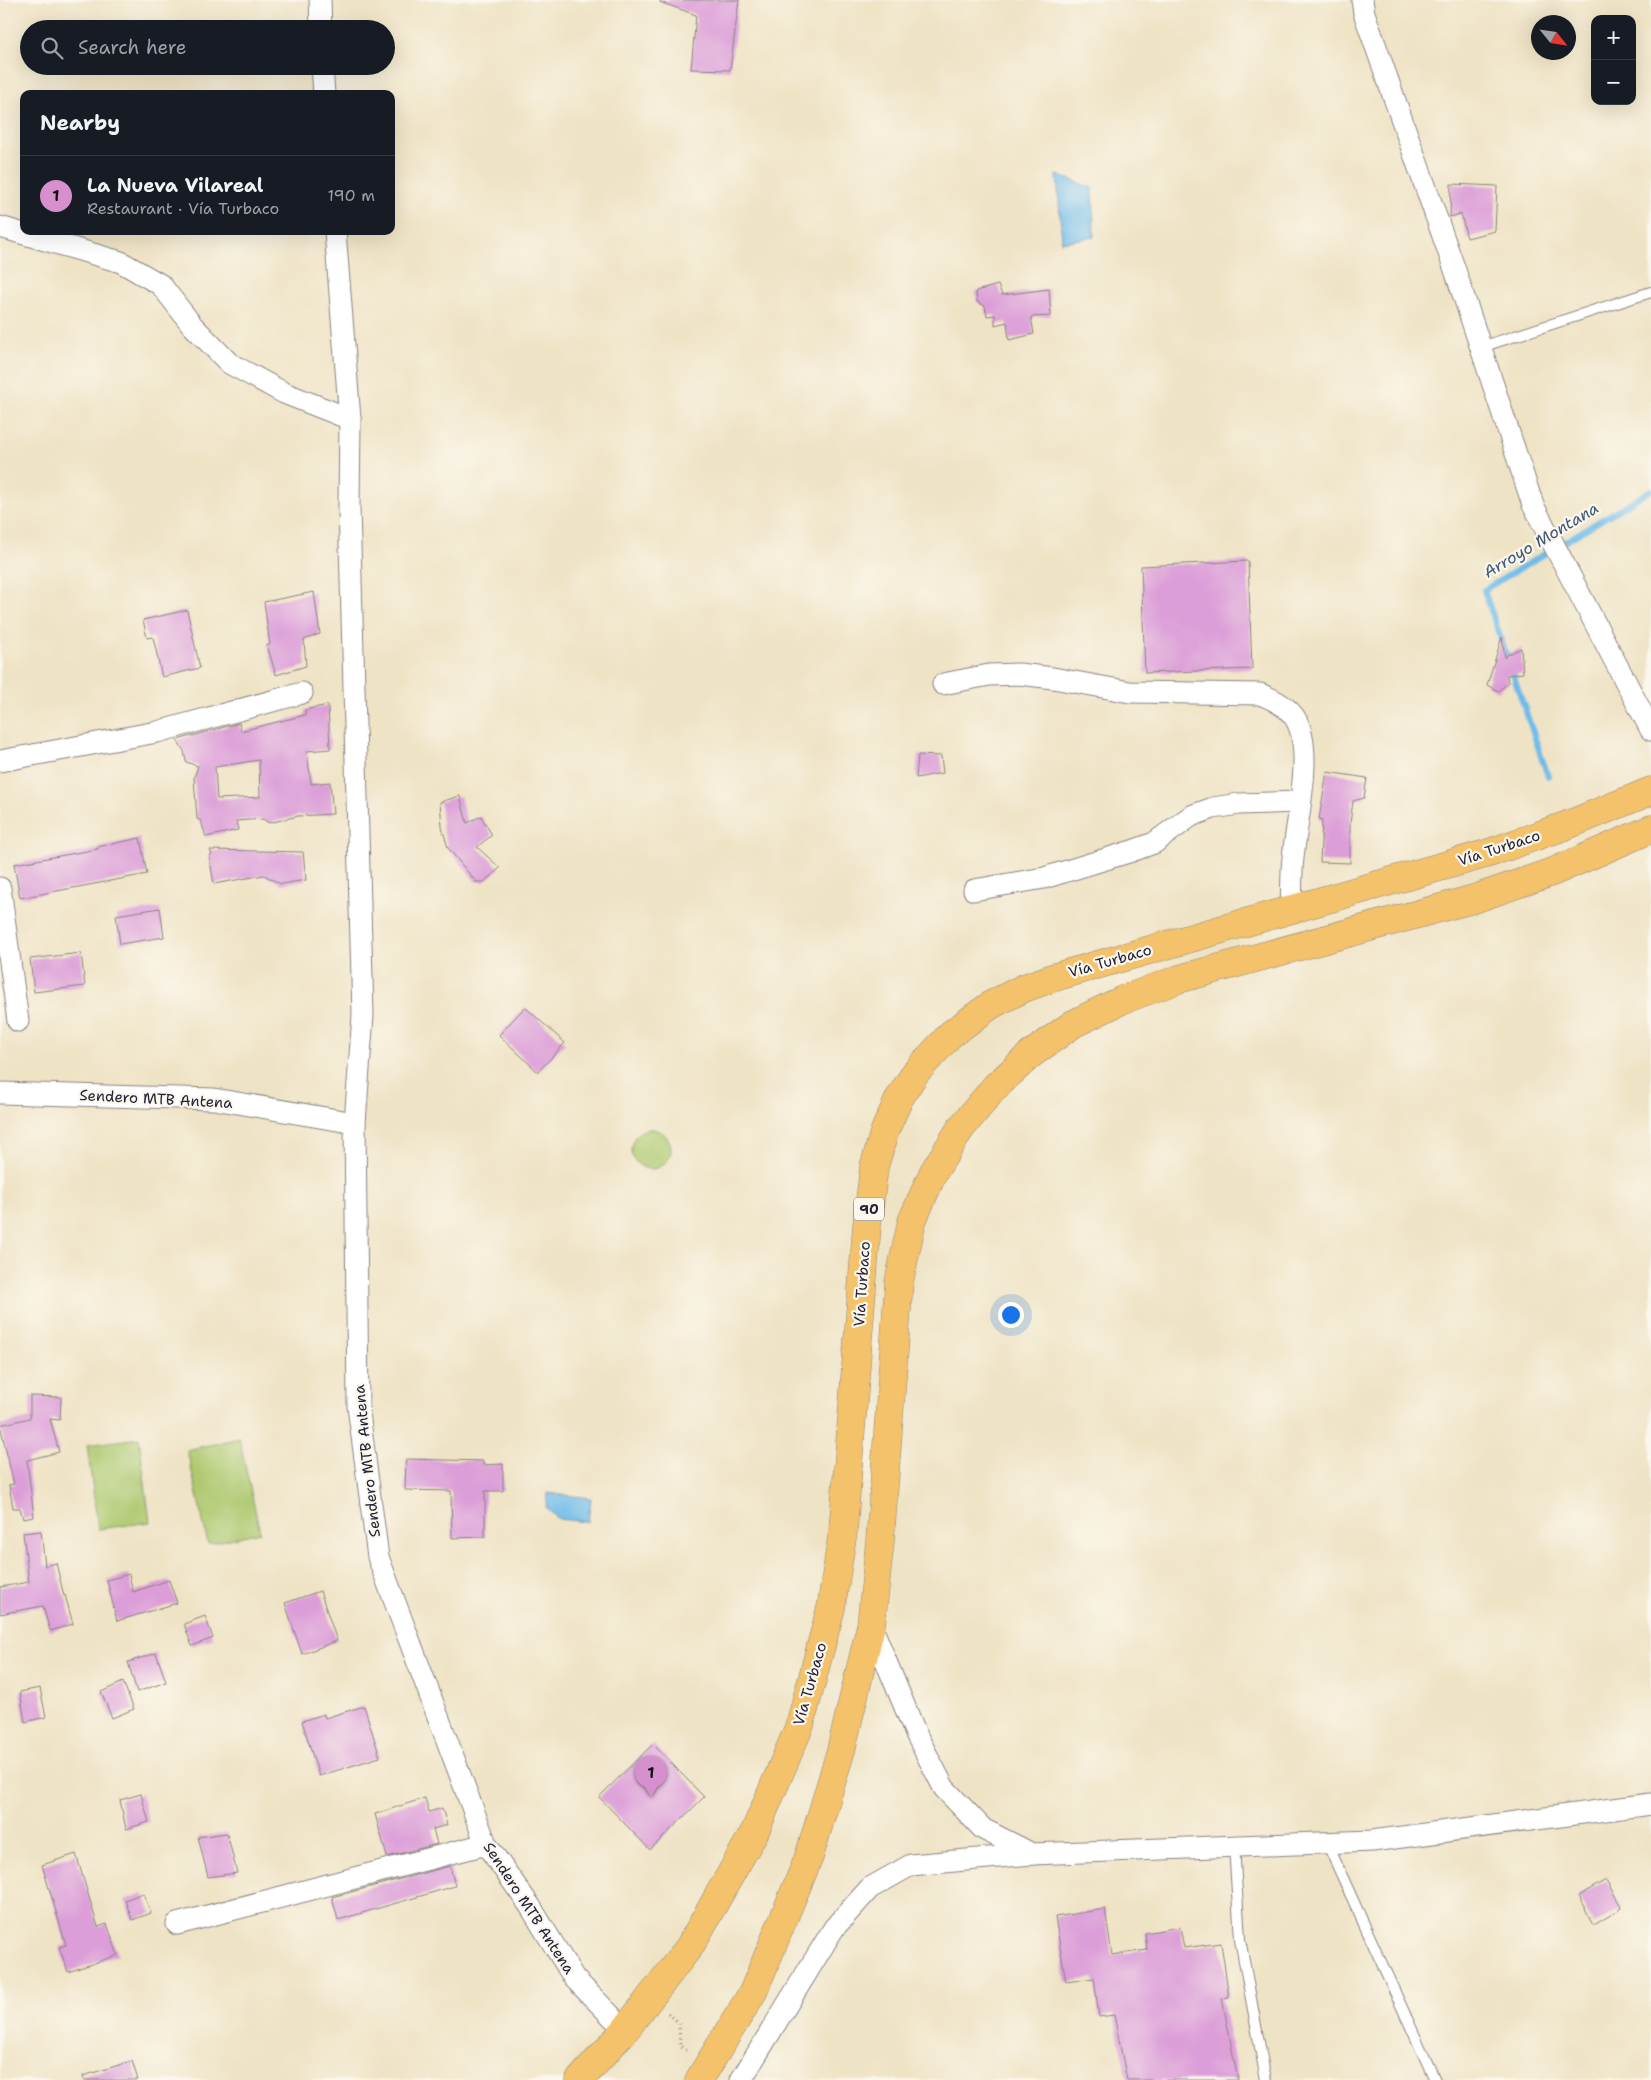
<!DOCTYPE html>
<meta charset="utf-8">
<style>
:root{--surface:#171b24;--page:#20242c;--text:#f1f3f6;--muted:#9ea1a6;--line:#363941;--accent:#d690ce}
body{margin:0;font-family:"Shantell Sans",sans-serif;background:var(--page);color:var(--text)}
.controls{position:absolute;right:15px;top:15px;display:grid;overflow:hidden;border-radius:10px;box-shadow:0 5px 20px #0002}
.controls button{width:45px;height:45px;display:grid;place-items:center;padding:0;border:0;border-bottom:1px solid var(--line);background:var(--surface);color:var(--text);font:25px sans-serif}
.compass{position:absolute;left:1531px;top:15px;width:45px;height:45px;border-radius:50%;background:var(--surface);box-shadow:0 5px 20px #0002;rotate:120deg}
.you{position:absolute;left:1010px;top:1314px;width:18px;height:18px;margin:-12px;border:4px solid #fff;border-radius:50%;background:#1a73e8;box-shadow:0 0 0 8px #1a73e833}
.badge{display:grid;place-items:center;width:32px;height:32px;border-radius:50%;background:var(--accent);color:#111;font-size:16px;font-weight:700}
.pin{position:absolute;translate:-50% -41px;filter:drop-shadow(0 1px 2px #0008)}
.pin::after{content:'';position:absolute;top:26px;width:18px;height:15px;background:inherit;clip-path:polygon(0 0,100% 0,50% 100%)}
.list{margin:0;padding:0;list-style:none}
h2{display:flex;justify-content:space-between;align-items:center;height:65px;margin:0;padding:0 20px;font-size:21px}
h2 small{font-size:16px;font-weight:400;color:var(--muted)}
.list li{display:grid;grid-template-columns:32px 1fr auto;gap:15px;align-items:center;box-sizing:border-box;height:80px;padding:0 20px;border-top:1px solid var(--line)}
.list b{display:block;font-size:19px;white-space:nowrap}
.list p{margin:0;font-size:16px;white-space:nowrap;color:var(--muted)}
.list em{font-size:16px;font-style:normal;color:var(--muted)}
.icon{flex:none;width:28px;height:28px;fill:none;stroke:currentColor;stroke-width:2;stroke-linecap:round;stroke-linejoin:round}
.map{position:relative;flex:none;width:1651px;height:2080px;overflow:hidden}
.search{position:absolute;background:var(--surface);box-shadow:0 5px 20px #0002;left:20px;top:20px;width:375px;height:55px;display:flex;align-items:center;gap:12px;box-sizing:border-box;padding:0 18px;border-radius:28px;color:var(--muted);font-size:19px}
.panel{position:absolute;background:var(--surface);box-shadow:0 5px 20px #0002;left:20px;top:90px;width:375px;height:145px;border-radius:10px}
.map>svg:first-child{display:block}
.green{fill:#aec96f;stroke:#687655}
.water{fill:#6fbce9;stroke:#486f92}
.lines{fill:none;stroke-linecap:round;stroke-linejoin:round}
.stream{stroke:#6fbce9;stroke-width:6}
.building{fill:#dc9ed8;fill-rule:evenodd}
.service-casing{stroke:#888280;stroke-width:12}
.minor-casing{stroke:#888280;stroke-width:23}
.trunk-casing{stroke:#888280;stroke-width:29}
.path{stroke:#888280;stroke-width:3;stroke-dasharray:1 4;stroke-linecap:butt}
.service{stroke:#fff;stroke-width:10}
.minor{stroke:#fff;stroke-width:21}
.trunk{stroke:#f4c26a;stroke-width:28}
.labels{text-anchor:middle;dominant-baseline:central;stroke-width:4.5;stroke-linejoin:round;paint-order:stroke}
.shield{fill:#fbf7ec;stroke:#636270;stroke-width:1}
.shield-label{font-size:14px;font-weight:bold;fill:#22223b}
.street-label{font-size:15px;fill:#22223b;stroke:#fbf7ec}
.water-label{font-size:16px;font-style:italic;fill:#3d5878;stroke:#fbf7ec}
</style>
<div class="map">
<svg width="1651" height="2080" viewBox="0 0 1651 2080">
<rect width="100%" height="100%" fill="#fbf7ec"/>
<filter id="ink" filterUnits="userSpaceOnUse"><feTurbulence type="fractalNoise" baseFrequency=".02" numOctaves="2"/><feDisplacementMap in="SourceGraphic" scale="10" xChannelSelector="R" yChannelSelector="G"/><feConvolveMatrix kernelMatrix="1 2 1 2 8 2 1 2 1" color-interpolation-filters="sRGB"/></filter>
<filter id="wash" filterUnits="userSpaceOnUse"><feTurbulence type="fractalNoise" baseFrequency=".0096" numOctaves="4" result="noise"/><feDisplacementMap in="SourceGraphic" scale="20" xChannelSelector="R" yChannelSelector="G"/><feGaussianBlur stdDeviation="1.12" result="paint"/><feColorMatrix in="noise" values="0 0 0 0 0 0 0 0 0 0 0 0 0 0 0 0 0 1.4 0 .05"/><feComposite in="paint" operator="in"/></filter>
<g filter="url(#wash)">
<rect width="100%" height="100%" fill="#efe3c5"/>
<!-- green -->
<g class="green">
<circle cx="651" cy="1149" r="20"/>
<polygon points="139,1438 150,1522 98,1529 87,1445"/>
<polygon points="239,1438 260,1532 208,1544 187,1450"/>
</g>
<!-- water -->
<g class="water">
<polygon points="1057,175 1093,188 1094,237 1062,242"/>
<polygon points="548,1493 591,1498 588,1522 559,1519 546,1508"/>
</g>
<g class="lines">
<!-- stream -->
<polyline class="stream" points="1548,776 1484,590 1651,490"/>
</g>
<g id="blocks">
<!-- building -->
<g class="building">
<polygon points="660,0 739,0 730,70 691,69 696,15 660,2"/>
<polygon points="1451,184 1497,186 1495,231 1467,238 1461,214 1450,217"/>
<polygon points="998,285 1002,295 1049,289 1051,316 1031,317 1034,334 1009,340 1007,322 995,325 995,315 987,316 985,306 977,302 976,291"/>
<polygon points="1248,561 1252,669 1145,673 1141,566"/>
<polygon points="314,592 320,634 304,640 306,666 276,675 267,645 270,645 264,602"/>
<polygon points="187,610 200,668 162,677 153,637 147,638 143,620"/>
<polygon points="1502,637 1505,658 1507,655 1521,648 1523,673 1507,675 1508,683 1498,691 1487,685"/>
<path d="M328,705L330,749L307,751L311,784L330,782L333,814L298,816L269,823L263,819L236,821L238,830L206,837L201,821L197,819L194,778L198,766L186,762L184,751L177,740L239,723L241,731L305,715V710ZM259,760L260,797L217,799L215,767Z"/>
<polygon points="918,755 941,756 943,773 916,778"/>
<polygon points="1327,772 1367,778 1364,798 1353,801 1350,824 1350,863 1320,862 1322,820 1319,819"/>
<polygon points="460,796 467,823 481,816 492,835 477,847 500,868 484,882 476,882 448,848 442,827 440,802"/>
<polygon points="140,838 147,874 20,898 14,864 98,849 97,847"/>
<polygon points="210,850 303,852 306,880 281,884 264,875 214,884 209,855 212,855"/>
<polygon points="160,908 164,937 120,944 116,915"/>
<polygon points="81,953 85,986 34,992 30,959"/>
<polygon points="525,1007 565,1043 538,1072 499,1035"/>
<polygon points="30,1396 61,1397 60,1420 50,1419 59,1452 27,1460 34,1517 23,1519 20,1508 13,1508 9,1485 14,1484 0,1425 30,1418"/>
<polygon points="406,1459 483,1461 483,1465 503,1464 503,1491 485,1491 485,1537 452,1538 451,1491 405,1490"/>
<polygon points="41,1531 45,1566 56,1563 64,1596 65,1595 73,1624 50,1631 43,1606 0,1614 0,1587 29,1582 23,1533"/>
<polygon points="129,1574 133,1592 169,1580 177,1603 117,1621 107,1580"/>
<polygon points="320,1591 337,1641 302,1654 285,1603"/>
<polygon points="205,1616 213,1638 192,1646 184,1624"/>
<polygon points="156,1653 166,1682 137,1692 128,1662"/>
<polygon points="123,1682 134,1709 112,1718 101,1692"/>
<polygon points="40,1688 46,1717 25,1722 20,1692"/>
<polygon points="364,1706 380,1757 319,1776 302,1721 324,1714 325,1718"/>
<polygon points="653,1744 704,1797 650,1850 599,1797"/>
<polygon points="141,1794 149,1822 126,1829 120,1800"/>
<polygon points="425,1798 429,1812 442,1808 447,1825 433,1829 437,1844 387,1857 375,1814"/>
<polygon points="227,1833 237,1873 208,1877 198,1837"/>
<polygon points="76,1854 98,1927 107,1924 118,1955 68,1972 59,1947 66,1945 42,1865"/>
<polygon points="450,1866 455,1886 338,1920 332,1897"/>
<polygon points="1606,1880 1622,1908 1594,1925 1578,1896"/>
<polygon points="143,1893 151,1913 132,1920 125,1900"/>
<polygon points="1105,1909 1112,1955 1147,1950 1145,1933 1180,1927 1184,1948 1221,1943 1229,1997 1222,1998 1238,2080 1127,2080 1114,2015 1099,2017 1094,1978 1066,1982 1055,1917"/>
<polygon points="132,2061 138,2080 84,2080 83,2076"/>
</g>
</g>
</g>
<g filter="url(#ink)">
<use href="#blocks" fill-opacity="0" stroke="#888280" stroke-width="1"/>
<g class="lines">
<defs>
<g id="service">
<polyline points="1481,347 1651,292"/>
<polyline points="1327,1843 1435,2080"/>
<polyline points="1234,1846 1240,1939 1266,2080"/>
</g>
<g id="minor">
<polyline points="320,0 321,29"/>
<polyline points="1362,0 1364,13 1455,270 1533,505 1651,730"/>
<polyline points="322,66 324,94"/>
<polyline points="0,227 121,262 161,285 192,325 229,363 284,393 350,419"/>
<polyline points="335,231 350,419 349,507 363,1015 355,1123 358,1406 378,1557 486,1844 530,1906 574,1978 625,2030"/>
<path d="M943,684L989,675L1019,674L1053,678L1130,692L1260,694C1273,699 1287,706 1295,718C1315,750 1296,821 1293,858C1291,875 1292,891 1291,908"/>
<polyline points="0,761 157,732 302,693"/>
<polyline points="0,888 18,1021"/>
<polyline points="974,890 1044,878 1132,851 1154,843 1191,816 1213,808 1239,804 1299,802"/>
<polyline points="0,1093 214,1099 355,1123"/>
<polyline points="871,1625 916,1734 944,1788 983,1829 1032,1854"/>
<polyline points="177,1924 486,1844"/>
<polyline points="741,2080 834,1928 870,1888 911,1865 1032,1854 1372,1841 1651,1804"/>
</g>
<g id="trunk">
<polyline points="580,2080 625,2030 690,1946 755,1831 800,1725 831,1608 843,1531 867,1225 874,1167 885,1130 899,1099 915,1073 951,1034 991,1005 1024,988 1055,977 1489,853 1565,826 1651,791"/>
<polyline points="699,2080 753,1992 809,1857 841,1750 871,1625 880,1541 899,1282 912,1221 933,1173 961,1128 995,1087 1030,1055 1073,1024 1122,1000 1179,979 1477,898 1555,871 1651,829"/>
</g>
</defs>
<!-- service casing -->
<use href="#service" class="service-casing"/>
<!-- minor casing -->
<use href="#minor" class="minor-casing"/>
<!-- trunk casing -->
<use href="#trunk" class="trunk-casing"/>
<!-- path -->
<polyline class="path" points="668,2013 679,2023 680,2046 689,2052"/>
<!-- service -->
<use href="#service" class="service"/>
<!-- minor -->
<use href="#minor" class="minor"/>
<!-- trunk -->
<use href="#trunk" class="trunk"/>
</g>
</g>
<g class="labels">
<!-- shield labels -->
<rect class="shield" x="854" y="1197.5" width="30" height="23" rx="4"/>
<g class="shield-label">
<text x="869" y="1209">90</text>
</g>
<!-- street labels -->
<g class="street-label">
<text transform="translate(1499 848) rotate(-18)">Vía Turbaco</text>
<text transform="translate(1110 961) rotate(-16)">Vía Turbaco</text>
<text transform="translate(156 1099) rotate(3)">Sendero MTB Antena</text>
<text transform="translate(862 1284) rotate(-86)">Vía Turbaco</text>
<text transform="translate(367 1461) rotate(-96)">Sendero MTB Antena</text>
<text transform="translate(810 1684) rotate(-74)">Vía Turbaco</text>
<text transform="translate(529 1908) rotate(57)">Sendero MTB Antena</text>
</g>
<!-- water labels -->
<g class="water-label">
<text transform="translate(1541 540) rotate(-31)">Arroyo Montana</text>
</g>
</g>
</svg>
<div class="controls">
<button>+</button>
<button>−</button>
</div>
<svg class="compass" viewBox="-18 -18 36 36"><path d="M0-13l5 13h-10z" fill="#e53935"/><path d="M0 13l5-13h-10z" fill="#9ea1a6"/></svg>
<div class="you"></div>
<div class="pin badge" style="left:651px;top:1797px">1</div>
<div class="search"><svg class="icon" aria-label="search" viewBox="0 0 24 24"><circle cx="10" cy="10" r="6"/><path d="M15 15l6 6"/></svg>Search here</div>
<section class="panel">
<h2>Nearby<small></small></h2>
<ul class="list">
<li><span class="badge">1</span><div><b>La Nueva Vilareal</b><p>Restaurant · Vía Turbaco</p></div><em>190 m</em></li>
</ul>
</section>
</div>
